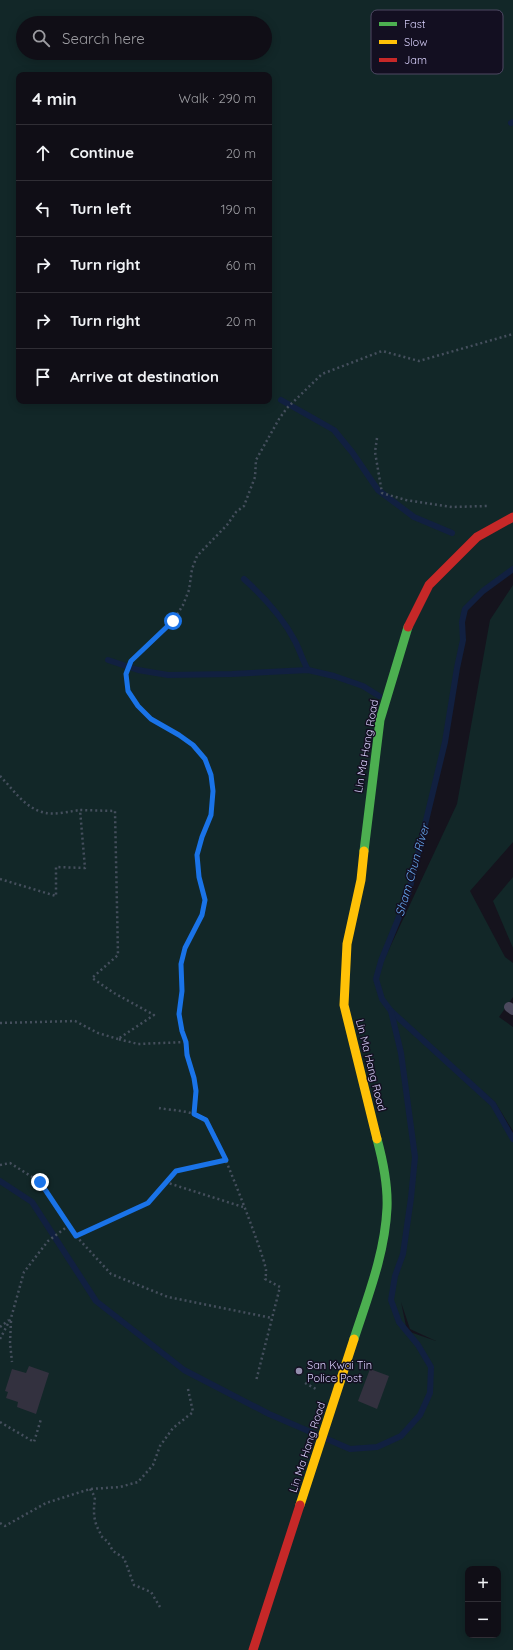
<!DOCTYPE html>
<meta charset="utf-8">
<style>
:root{--surface:#100e16;--page:#19171f;--text:#f1f3f6;--muted:#9c9ca1;--line:#302e35}
body{margin:0;font-family:Quicksand,sans-serif;background:var(--page);color:var(--text)}
.controls{position:absolute;right:12px;bottom:12px;display:grid;overflow:hidden;border-radius:8px;box-shadow:0 2px 10px #0003}
.controls button{width:36px;height:36px;display:grid;place-items:center;padding:0;border:0;border-bottom:1px solid var(--line);background:var(--surface);color:var(--text);font:20px sans-serif}
.stop{position:absolute;width:12px;height:12px;margin:-9px;border:3px solid #1a73e8;border-radius:50%;background:#fff}
.stop.end{background:#1a73e8;border-color:#fff;box-shadow:0 1px 4px #0008}
.list{margin:0;padding:0;list-style:none}
h2{display:flex;justify-content:space-between;align-items:center;height:52px;margin:0;padding:0 16px;font-size:17px}
h2 small{font-size:13px;font-weight:400;color:var(--muted)}
.list li{display:grid;grid-template-columns:26px 1fr auto;gap:12px;align-items:center;box-sizing:border-box;height:56px;padding:0 16px;border-top:1px solid var(--line)}
.list b{display:block;font-size:15px;white-space:nowrap}
.list em{font-size:13px;font-style:normal;color:var(--muted)}
.icon{flex:none;width:22px;height:22px;fill:none;stroke:currentColor;stroke-width:2;stroke-linecap:round;stroke-linejoin:round}
.map{position:relative;flex:none;width:513px;height:1650px;overflow:hidden}
.search{position:absolute;background:var(--surface);box-shadow:0 2px 10px #0003;left:16px;top:16px;width:256px;height:44px;display:flex;align-items:center;gap:10px;box-sizing:border-box;padding:0 14px;border-radius:22px;color:var(--muted);font-size:15px}
.panel{position:absolute;background:var(--surface);box-shadow:0 2px 10px #0003;left:16px;top:72px;width:256px;height:332px;border-radius:8px}
.map>svg:first-child{display:block}
.green{fill:#122728;fill-rule:evenodd}
.lines{fill:none;stroke-linecap:round;stroke-linejoin:round}
.stream{stroke:#112040;stroke-width:6}
.building{fill:#33313f}
.path{stroke:#454f5d;stroke-width:2.5;stroke-dasharray:2 3;stroke-linecap:butt}
.lane{stroke:#4b495d;stroke-width:10}
.fast{stroke:#4caf50;stroke-width:9}
.slow{stroke:#ffc107;stroke-width:9}
.jam{stroke:#c62828;stroke-width:9}
.route{stroke:#1a73e8;stroke-width:5}
.poi-dot{fill:#948eae;stroke:#130f21;stroke-width:1.5}
.labels{text-anchor:middle;dominant-baseline:central;stroke-width:3;stroke-linejoin:round;paint-order:stroke}
.street-label{font-size:11px;fill:#d9d1fc;stroke:#130f21}
.poi-label{font-size:11px;fill:#d9d1fc;stroke:#130f21;text-anchor:start}
.water-label{font-size:12px;font-style:italic;fill:#67abf5;stroke:#130f21}
.key{fill:#130f21;stroke:#4e4963;stroke-width:1}
.key-label{font-size:11px;fill:#d9d1fc}
</style>
<div class="map">
<svg width="513" height="1650" viewBox="0 0 513 1650">
<rect width="100%" height="100%" fill="#15131d"/>
<!-- green -->
<g class="green">
<path d="M0,0H513V571L471,603L462,622L463,640L443,748L411,887L377,975L457,804L490,620L513,585V842L470,891L505,957L513,963V997L499,1017L513,1027V1131L495,1102L404,1023L493,1104L513,1136V1650H0ZM23,23H265V53H23ZM19,75H269V401H19ZM401,1302L410,1329L436,1341L407,1331ZM468,1569H498V1635H468Z"/>
<polygon points="513,877 513,948 493,901"/>
</g>
<g class="lines">
<!-- stream -->
<g class="stream">
<polyline points="511,123 513,122"/>
<polyline points="281,400 334,430 352,452 378,490 414,517 452,533"/>
<polyline points="513,569 483,591 465,609 462,622 463,640 457,668 445,742 408,895 381,961 376,979 382,999 391,1011 493,1104 513,1139"/>
<path d="M244,579C264,597 283,618 295,641C300,651 303,661 308,670"/>
<polyline points="108,660 138,670 168,675 232,674 308,670 334,676 363,686 379,696"/>
<polyline points="0,1181 32,1202 96,1301 184,1370 269,1414 350,1449 377,1447 388,1442 401,1436 420,1415 430,1393 431,1367 418,1345 399,1322 391,1300 395,1276 403,1254 411,1198 415,1157 401,1053 391,1011"/>
</g>
</g>
<!-- building -->
<g class="building">
<polygon points="29,1366 49,1373 36,1414 17,1407 18,1402 6,1398 8,1392 5,1391 12,1369 26,1373"/>
<polygon points="370,1369 389,1376 377,1409 358,1401"/>
</g>
<g class="lines">
<!-- path -->
<g class="path">
<polyline points="377,438 375,452 382,493 406,500 452,507 488,506"/>
<path d="M0,776C14,790 25,809 46,813C54,815 72,811 80,810"/>
<path d="M0,879L56,896V867L85,868L80,810L115,811L118,955L92,978L114,993L154,1015L118,1039L138,1044L186,1042C188,1058 194,1073 196,1089C197,1097 195,1106 194,1114"/>
<polyline points="0,1023 75,1021 98,1033 118,1039"/>
<polyline points="186,1042 182,1031 179,1014 182,991 181,964 185,948 202,915 205,900 199,877 197,855 202,837 211,815 213,791 211,775 205,759 193,745 179,735 151,719 138,706 128,691 126,674 131,661 173,621 183,605 189,590 192,569 197,556 227,525 236,512 244,506 255,477 256,460 279,419 287,408 322,374 382,351 419,361 513,334"/>
<path d="M159,1108C173,1111 194,1110 206,1120C215,1128 264,1254 266,1270C266,1273 266,1276 265,1279L280,1287L256,1381"/>
<polyline points="0,1165 10,1163 40,1182 76,1236 148,1203 176,1171 226,1160"/>
<polyline points="165,1182 243,1207"/>
<polyline points="76,1236 111,1274 168,1297 272,1318"/>
<polyline points="11,1321 10,1343 12,1362"/>
<polyline points="0,1327 9,1320"/>
<polyline points="0,1339 11,1318 24,1272 48,1241 68,1226"/>
<polyline points="305,1383 316,1389"/>
<polyline points="0,1422 34,1442 41,1419"/>
<path d="M90,1489L95,1497C94,1506 93,1515 96,1524C97,1528 100,1531 101,1536L108,1542L113,1551L124,1558L134,1585L151,1592L160,1607"/>
<polyline points="0,1523 5,1526 46,1503 90,1489 120,1487 138,1482 153,1465 160,1446 173,1428 193,1412 188,1389"/>
</g>
<!-- lane -->
<polyline class="lane" points="509,1007 513,1010"/>
<!-- fast -->
<g class="fast">
<polyline points="364,851 380,720 408,627"/>
<path d="M354,1339C368,1296 385,1253 387,1208C388,1185 383,1161 377,1139"/>
</g>
<!-- slow -->
<g class="slow">
<polyline points="364,851 361,880 347,944 344,1005 377,1139"/>
<polyline points="300,1505 354,1339"/>
</g>
<!-- jam -->
<g class="jam">
<polyline points="408,627 429,585 477,537 513,517"/>
<polyline points="253,1650 300,1505"/>
</g>
</g>
<g class="lines">
<!-- route -->
<polyline class="route" points="40,1182 76,1236 148,1203 176,1171 226,1160 206,1120 194,1114 196,1091 194,1078 187,1055 186,1042 182,1031 179,1014 182,991 181,964 185,948 202,915 205,900 199,877 197,855 202,837 211,815 213,791 211,775 205,759 193,745 179,735 151,719 138,706 128,691 126,674 131,661 173,621"/>
</g>
<!-- markers -->
<circle class="poi-dot" cx="299" cy="1371" r="4"/>
<g class="labels">
<!-- street labels -->
<g class="street-label">
<text transform="translate(366 746) rotate(-80)">Lin Ma Hang Road</text>
<text transform="translate(371 1065) rotate(76)">Lin Ma Hang Road</text>
<text transform="translate(307 1447) rotate(-72)">Lin Ma Hang Road</text>
</g>
<!-- poi labels -->
<g class="poi-label">
<text x="307" y="1365">San Kwai Tin<tspan x="307" dy="13">Police Post</tspan></text>
</g>
<!-- water labels -->
<g class="water-label">
<text transform="translate(412 870) rotate(-74)">Sham Chun River</text>
</g>
</g>
<!-- legend -->
<rect x="371" y="10" width="132" height="64" rx="6" class="key"/>
<rect x="379" y="22" width="18" height="4" fill="#4caf50"/>
<rect x="379" y="40" width="18" height="4" fill="#ffc107"/>
<rect x="379" y="58" width="18" height="4" fill="#c62828"/>
<g class="key-label">
<text x="404" y="28">Fast</text>
<text x="404" y="46">Slow</text>
<text x="404" y="64">Jam</text>
</g>
</svg>
<div class="controls">
<button>+</button>
<button>−</button>
</div>
<div class="stop" style="left:173px;top:621px"></div>
<div class="stop end" style="left:40px;top:1182px"></div>
<div class="search"><svg class="icon" aria-label="search" viewBox="0 0 24 24"><circle cx="10" cy="10" r="6"/><path d="M15 15l6 6"/></svg>Search here</div>
<section class="panel">
<h2>4 min<small>Walk · 290 m</small></h2>
<ul class="list">
<li><svg class="icon" aria-label="ahead" viewBox="0 0 24 24"><path d="M12 20V5M6 11l6-6 6 6"/></svg><div><b>Continue</b></div><em>20 m</em></li>
<li><svg class="icon" aria-label="left" viewBox="0 0 24 24"><path d="M17 20v-9H6M10 6l-5 5 5 5"/></svg><div><b>Turn left</b></div><em>190 m</em></li>
<li><svg class="icon" aria-label="right" viewBox="0 0 24 24"><path d="M7 20v-9h11M14 6l5 5-5 5"/></svg><div><b>Turn right</b></div><em>60 m</em></li>
<li><svg class="icon" aria-label="right" viewBox="0 0 24 24"><path d="M7 20v-9h11M14 6l5 5-5 5"/></svg><div><b>Turn right</b></div><em>20 m</em></li>
<li><svg class="icon" aria-label="arrive" viewBox="0 0 24 24"><path d="M6 21V4h12l-3 4 3 4H6"/></svg><div><b>Arrive at destination</b></div></li>
</ul>
</section>
</div>
